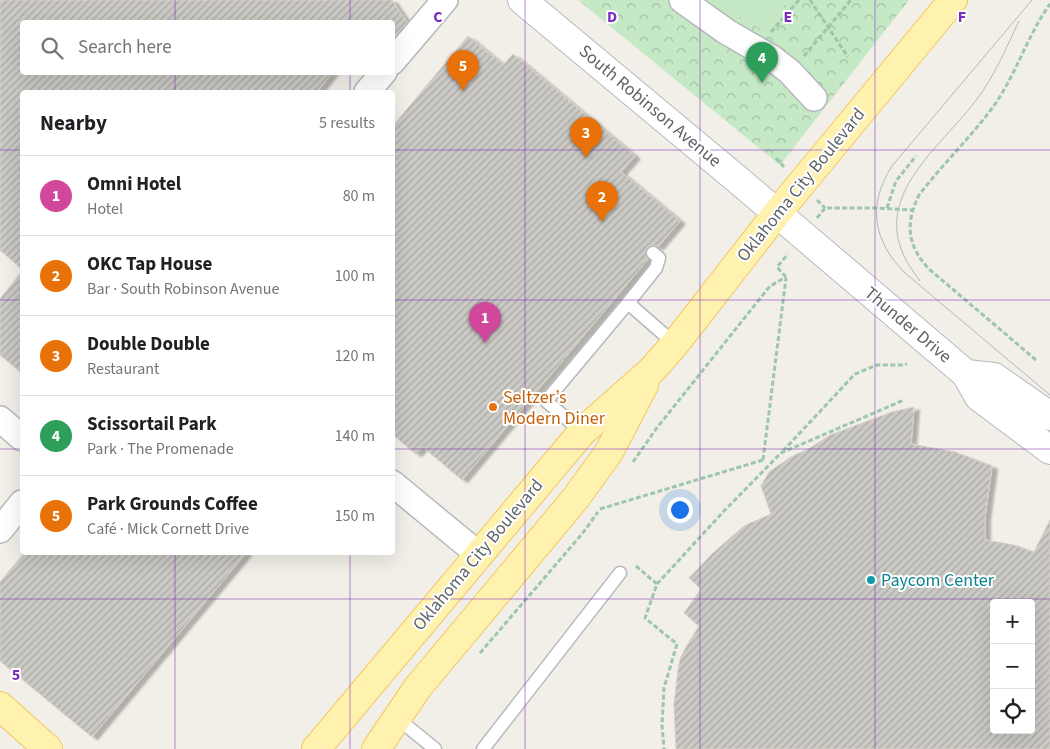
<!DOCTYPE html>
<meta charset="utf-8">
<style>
:root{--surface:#fff;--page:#f6f6f6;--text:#202124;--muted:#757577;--line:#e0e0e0;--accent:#ea4335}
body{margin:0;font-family:"Source Sans 3",sans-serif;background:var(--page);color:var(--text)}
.controls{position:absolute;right:15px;bottom:15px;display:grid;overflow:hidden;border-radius:5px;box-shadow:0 5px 20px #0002}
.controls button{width:45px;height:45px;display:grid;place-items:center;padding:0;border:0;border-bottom:1px solid var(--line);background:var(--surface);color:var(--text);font:25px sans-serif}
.you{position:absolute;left:679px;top:509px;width:18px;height:18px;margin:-12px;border:4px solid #fff;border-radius:50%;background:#1a73e8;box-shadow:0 0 0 8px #1a73e833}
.badge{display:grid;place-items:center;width:32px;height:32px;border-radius:50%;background:var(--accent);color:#fff;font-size:16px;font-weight:700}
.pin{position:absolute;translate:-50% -41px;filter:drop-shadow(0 1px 2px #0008)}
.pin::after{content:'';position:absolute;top:26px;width:18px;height:15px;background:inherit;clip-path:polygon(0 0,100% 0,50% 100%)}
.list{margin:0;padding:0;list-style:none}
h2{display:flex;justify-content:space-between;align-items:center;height:65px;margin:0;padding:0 20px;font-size:21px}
h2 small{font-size:16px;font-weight:400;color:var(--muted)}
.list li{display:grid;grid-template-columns:32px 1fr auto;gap:15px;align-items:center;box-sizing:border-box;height:80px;padding:0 20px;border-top:1px solid var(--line)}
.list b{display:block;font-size:19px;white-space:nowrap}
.list p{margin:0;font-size:16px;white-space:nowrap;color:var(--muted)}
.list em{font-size:16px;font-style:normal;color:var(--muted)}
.icon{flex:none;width:28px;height:28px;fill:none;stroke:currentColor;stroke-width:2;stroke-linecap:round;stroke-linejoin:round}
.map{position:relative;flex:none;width:1050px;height:749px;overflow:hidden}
.search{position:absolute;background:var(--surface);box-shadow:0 5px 20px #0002;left:20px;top:20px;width:375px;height:55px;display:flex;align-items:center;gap:12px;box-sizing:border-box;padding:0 18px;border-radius:5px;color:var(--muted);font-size:19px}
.panel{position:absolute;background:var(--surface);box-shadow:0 5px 20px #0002;left:20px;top:90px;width:375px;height:465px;border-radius:5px}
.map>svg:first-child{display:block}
.forest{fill:url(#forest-crowns)}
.garden{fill:#c5e8c5}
.building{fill:url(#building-hatch);stroke:#d6d1c6;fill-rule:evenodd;filter:url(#shadow)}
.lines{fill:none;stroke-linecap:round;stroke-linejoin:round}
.lane-casing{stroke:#b5b8bc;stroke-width:15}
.street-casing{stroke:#b5b8bc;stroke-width:28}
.secondary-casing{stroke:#b6babf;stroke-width:30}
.primary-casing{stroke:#f2c960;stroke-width:30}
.path{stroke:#9cc7a9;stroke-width:3;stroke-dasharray:5 2.5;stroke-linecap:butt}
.lane{stroke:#fff;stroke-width:12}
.street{stroke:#fff;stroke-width:25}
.secondary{stroke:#fff;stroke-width:28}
.primary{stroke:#fff2af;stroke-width:28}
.tram{stroke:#b6b7b8;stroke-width:1}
.grid{fill:none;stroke:#7b2cbf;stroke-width:1;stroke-opacity:0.55}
.food-dot{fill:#e8710a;stroke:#fff;stroke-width:2}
.culture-dot{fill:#0f9aa8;stroke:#fff;stroke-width:2}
.labels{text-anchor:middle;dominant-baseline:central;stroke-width:4;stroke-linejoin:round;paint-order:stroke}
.street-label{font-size:18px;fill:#5f6368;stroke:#fff}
.food-label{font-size:18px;fill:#c56008;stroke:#fff;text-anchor:start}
.culture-label{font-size:18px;fill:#0d838f;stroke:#fff;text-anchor:start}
.grid-label{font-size:16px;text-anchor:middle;font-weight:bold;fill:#7b2cbf;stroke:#fff;stroke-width:4;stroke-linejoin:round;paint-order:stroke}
</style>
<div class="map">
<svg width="1050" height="749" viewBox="0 0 1050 749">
<defs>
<pattern id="forest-crowns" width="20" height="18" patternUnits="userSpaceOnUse" patternTransform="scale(1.25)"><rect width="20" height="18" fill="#c5e8c5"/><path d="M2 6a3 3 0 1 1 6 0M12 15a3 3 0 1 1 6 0" fill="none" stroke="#a3c0a4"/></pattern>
<pattern id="building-hatch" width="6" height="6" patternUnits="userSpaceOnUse" patternTransform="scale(1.25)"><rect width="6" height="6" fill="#cccac5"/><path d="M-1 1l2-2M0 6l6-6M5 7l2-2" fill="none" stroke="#a9a8a4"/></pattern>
<filter id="shadow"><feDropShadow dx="5.5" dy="3" stdDeviation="1" flood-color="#0004"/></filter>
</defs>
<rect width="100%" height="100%" fill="#f1efe8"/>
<!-- forest -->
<polygon class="forest" points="578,0 909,0 780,165"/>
<!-- garden -->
<polygon class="garden" points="709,0 789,0 763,30"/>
<!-- building -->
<g class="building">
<polygon points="0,0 392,0 407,22 392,39 392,22 22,22 22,72 333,72 317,92 22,92 22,269 0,250"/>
<polygon points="468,36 503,65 513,54 635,156 621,172 680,221 658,247 654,245 647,247 645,252 648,259 462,480 423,447 416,454 392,434 392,127"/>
<polygon points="22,271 22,373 0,355 0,299"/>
<path d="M914,407L911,444L955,452L992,466L985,517V540L1014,545L1034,552L1050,520V749H676L674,704L678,670L680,659L687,645L699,626L684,613L701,589L689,578L713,553L744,526L771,514L761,486L769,472L791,457L810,448L830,435L892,412ZM994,603H1031V730H994Z"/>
<polygon points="25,552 247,552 92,737 0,661 0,582"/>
</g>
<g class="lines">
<defs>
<g id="lane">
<polyline points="628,303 656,268 659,258 653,253"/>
<polyline points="582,432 546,401 628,303 675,344"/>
<polyline points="397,718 435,749"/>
<polyline points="483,749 620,573"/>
</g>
<g id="street">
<polyline points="682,0 727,32 772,58 790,72 814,98"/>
<polyline points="392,62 445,0"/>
<polyline points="367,92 384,72"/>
<polyline points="0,419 22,438"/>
<polyline points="392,483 478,554"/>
<polyline points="0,530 22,503"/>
</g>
<g id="secondary">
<polyline points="522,0 738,180 966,374 994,377 1050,416"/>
<polyline points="966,374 979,397 1050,450"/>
</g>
<g id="primary">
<polyline points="0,706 48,749"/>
<polyline points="316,749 582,432 651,371 675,344 777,213 953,0"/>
<polyline points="376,749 418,687 575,499 609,452 644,385"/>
</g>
</defs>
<!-- lane casing -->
<use href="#lane" class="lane-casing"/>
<!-- street casing -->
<use href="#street" class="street-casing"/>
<!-- secondary casing -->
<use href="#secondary" class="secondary-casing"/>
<!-- primary casing -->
<use href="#primary" class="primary-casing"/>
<!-- path -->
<g class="path">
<polyline points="810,0 848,57"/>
<polyline points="771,32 799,0"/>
<polyline points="804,56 851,0"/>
<polyline points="776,158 784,167"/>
<polyline points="817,200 825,208"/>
<polyline points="887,208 896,181 916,156"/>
<polyline points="817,218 825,208 876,208 912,210"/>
<polyline points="786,277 777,267 788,254"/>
<path d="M1036,360L929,269C907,245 905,224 919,195C942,165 970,138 993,107C1016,75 1027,36 1050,4"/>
<polyline points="783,451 855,374 877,365 903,365 907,364"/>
<polyline points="763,460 786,278"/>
<polyline points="633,462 656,429 770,286 786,277"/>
<polyline points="600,509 763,460"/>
<polyline points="636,566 657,584 645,618 677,644 664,688 662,725 664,749"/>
<polyline points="657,584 724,511 781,453 904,400"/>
<polyline points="480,653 582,534 598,512"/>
</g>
<!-- lane -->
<use href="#lane" class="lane"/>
<!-- street -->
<use href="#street" class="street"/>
<!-- secondary -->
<use href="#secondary" class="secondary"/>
<!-- primary -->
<use href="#primary" class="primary"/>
<!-- tram -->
<g class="tram">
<path d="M1032,0L892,166C867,205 873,241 905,273L1050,395"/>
<path d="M920,281C913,271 906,262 902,251C877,190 946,142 977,99C995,75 1006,48 1019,21"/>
</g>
</g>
<!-- grid -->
<path class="grid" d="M175,0V22M350,0V22M525,0V749M700,0V749M875,0V749M175,72V92M350,72V92M0,150H22M392,150H1050M0,300H22M392,300H1050M0,449H22M392,449H1050M175,552V749M350,552V749M0,599H1050"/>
<!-- markers -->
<circle class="food-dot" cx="493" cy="407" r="5"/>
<circle class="culture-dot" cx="871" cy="580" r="5"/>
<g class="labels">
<!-- street labels -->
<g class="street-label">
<text transform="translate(650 106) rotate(40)">South Robinson Avenue</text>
<text transform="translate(801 185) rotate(-51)">Oklahoma City Boulevard</text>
<text transform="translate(908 325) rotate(40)">Thunder Drive</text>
<text transform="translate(478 555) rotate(-50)">Oklahoma City Boulevard</text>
</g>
<!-- food labels -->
<g class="food-label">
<text x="503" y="397">Seltzer’s<tspan x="503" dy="21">Modern Diner</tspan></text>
</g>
<!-- culture labels -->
<g class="culture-label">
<text x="881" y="580">Paycom Center</text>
</g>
</g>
<g class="grid-label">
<text x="438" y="22">C</text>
<text x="612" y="22">D</text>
<text x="788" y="22">E</text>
<text x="962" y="22">F</text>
<text x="16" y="680">5</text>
</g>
</svg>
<div class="controls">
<button>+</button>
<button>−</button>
<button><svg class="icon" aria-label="locate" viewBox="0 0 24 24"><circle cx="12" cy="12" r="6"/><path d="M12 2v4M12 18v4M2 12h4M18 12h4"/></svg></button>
</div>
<div class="you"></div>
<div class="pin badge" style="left:485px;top:343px;background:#d1479c">1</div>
<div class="pin badge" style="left:602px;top:222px;background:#e8710a">2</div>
<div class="pin badge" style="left:586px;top:158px;background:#e8710a">3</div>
<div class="pin badge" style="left:762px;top:83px;background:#2e9e5b">4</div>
<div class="pin badge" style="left:463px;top:91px;background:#e8710a">5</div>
<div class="search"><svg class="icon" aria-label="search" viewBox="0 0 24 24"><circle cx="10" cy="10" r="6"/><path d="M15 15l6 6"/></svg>Search here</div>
<section class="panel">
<h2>Nearby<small>5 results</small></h2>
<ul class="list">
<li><span class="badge" style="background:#d1479c">1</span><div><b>Omni Hotel</b><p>Hotel</p></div><em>80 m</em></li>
<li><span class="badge" style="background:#e8710a">2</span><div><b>OKC Tap House</b><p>Bar · South Robinson Avenue</p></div><em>100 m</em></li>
<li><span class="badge" style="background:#e8710a">3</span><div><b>Double Double</b><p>Restaurant</p></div><em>120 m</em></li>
<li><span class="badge" style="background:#2e9e5b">4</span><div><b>Scissortail Park</b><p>Park · The Promenade</p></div><em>140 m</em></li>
<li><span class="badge" style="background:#e8710a">5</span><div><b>Park Grounds Coffee</b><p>Café · Mick Cornett Drive</p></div><em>150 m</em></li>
</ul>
</section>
</div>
